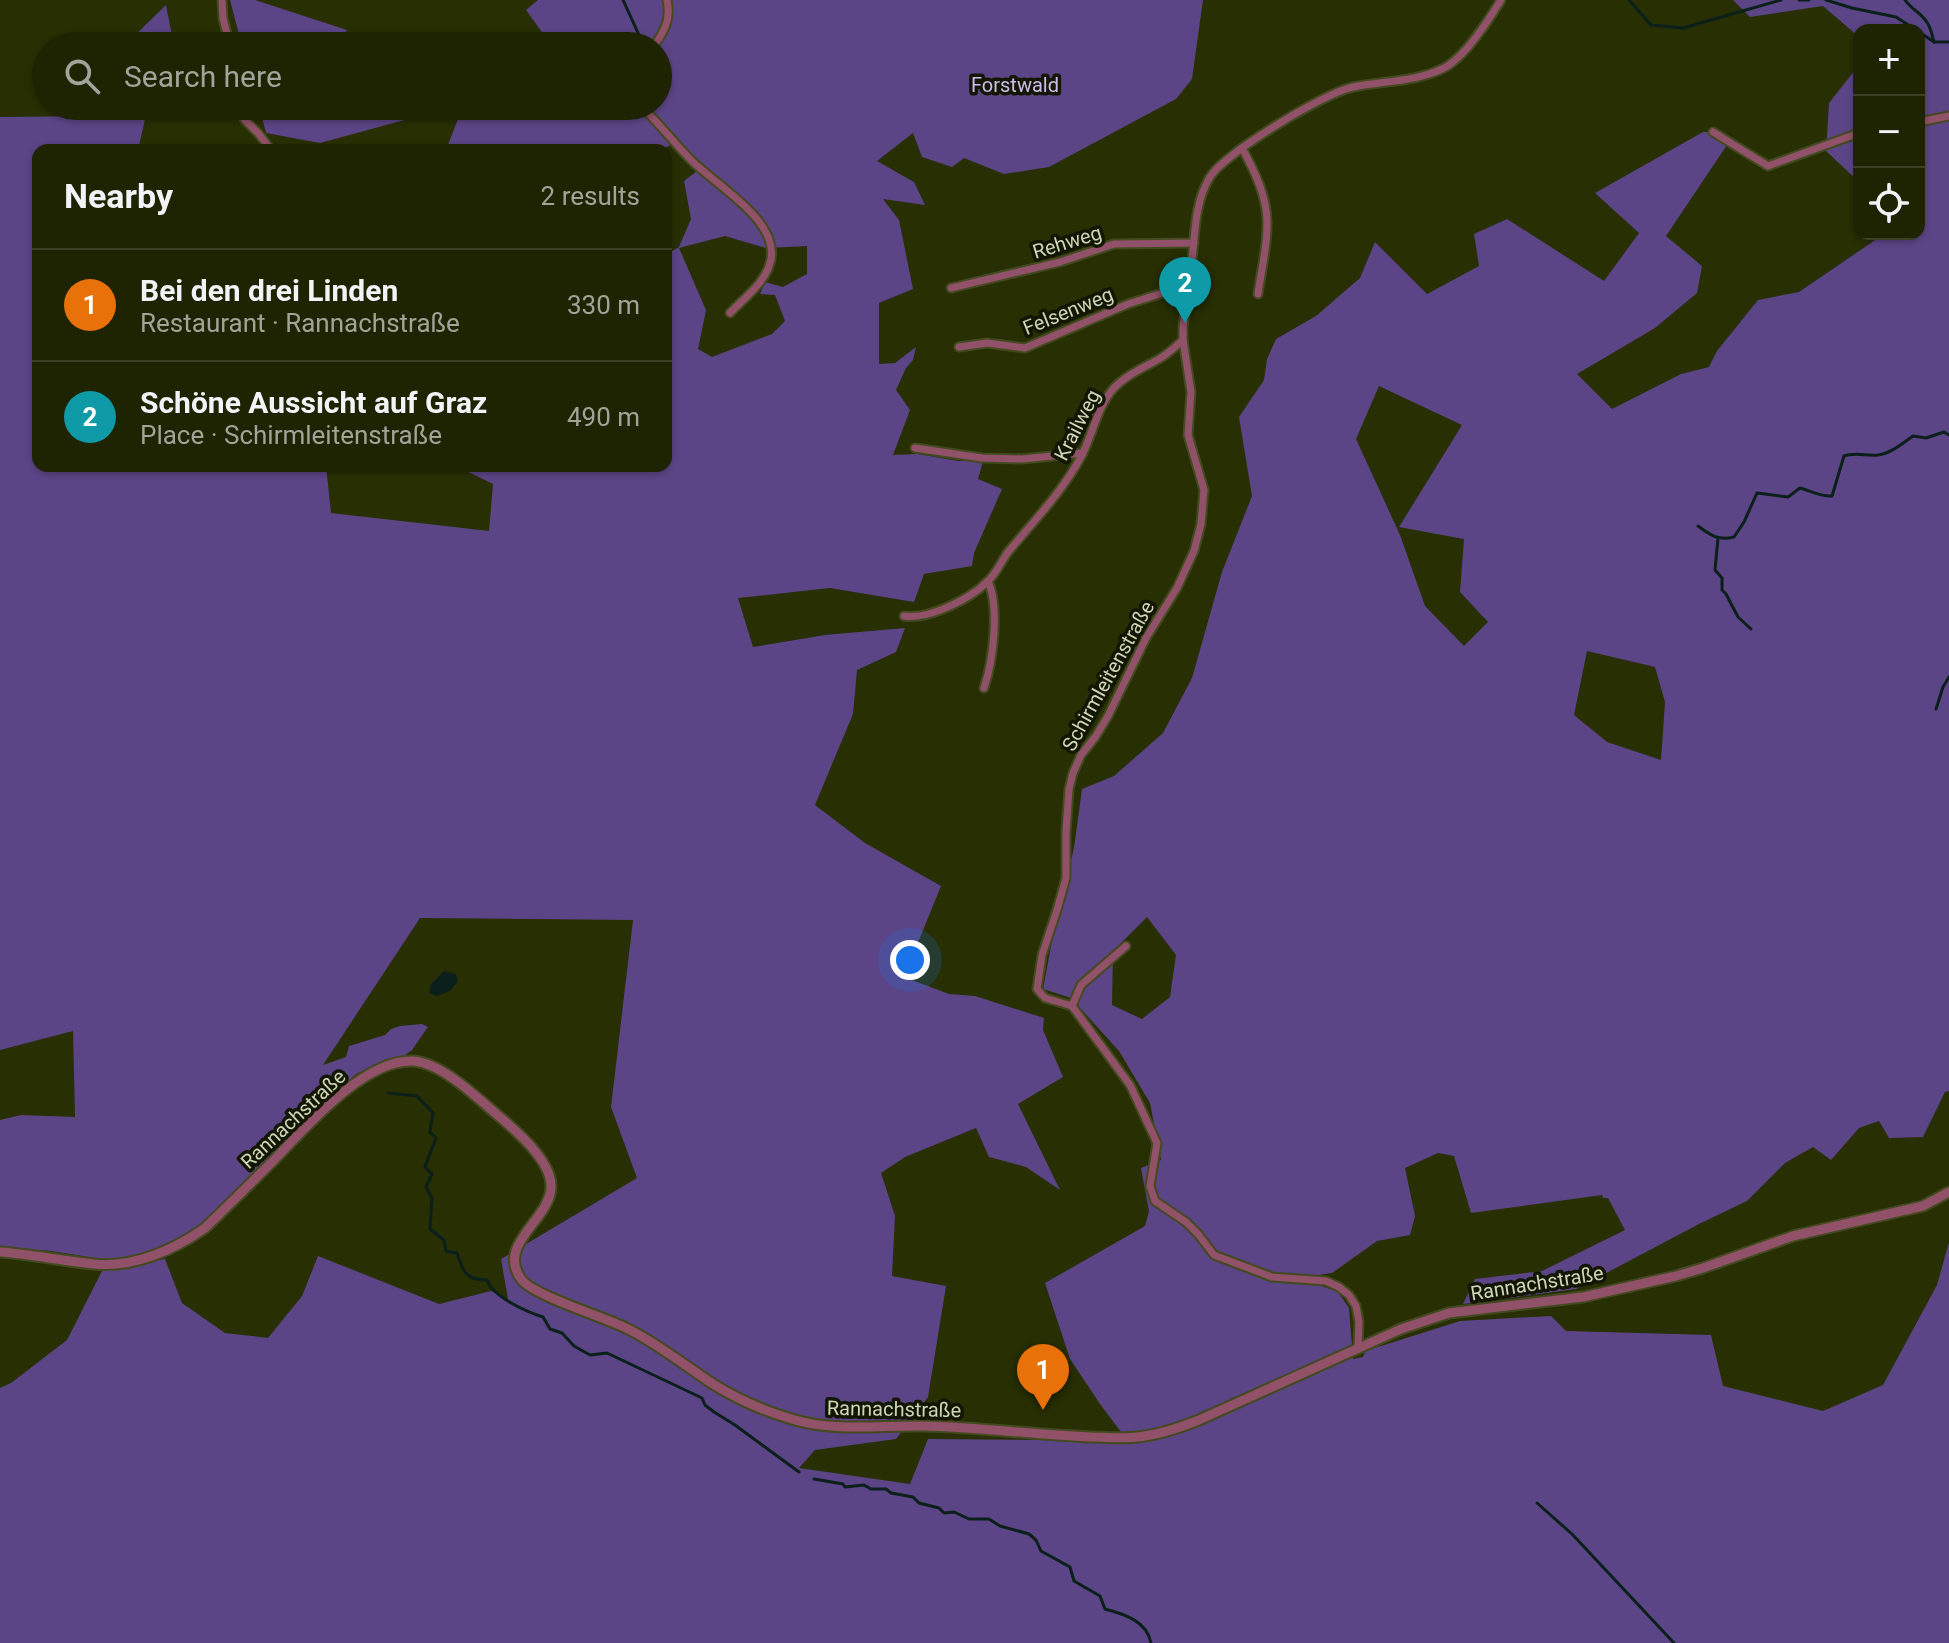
<!DOCTYPE html>
<meta charset="utf-8">
<style>
:root{--surface:#1e2302;--page:#262b0c;--text:#f1f3f6;--muted:#a1a499;--line:#3c4024;--accent:#c0a8f4}
body{margin:0;font-family:Roboto,sans-serif;background:var(--page);color:var(--text)}
.controls{position:absolute;right:24px;top:24px;display:grid;overflow:hidden;border-radius:16px;box-shadow:0 2px 6px #0004}
.controls button{width:72px;height:72px;display:grid;place-items:center;padding:0;border:0;border-bottom:2px solid var(--line);background:var(--surface);color:var(--text);font:40px sans-serif}
.you{position:absolute;left:910px;top:960px;width:28px;height:28px;margin:-20px;border:6px solid #fff;border-radius:50%;background:#1a73e8;box-shadow:0 0 0 12px #1a73e833}
.badge{display:grid;place-items:center;width:52px;height:52px;border-radius:50%;background:var(--accent);color:#fff;font-size:26px;font-weight:700}
.pin{position:absolute;translate:-50% -66px;filter:drop-shadow(0 2px 4px #0008)}
.pin::after{content:'';position:absolute;top:42px;width:28px;height:24px;background:inherit;clip-path:polygon(0 0,100% 0,50% 100%)}
.list{margin:0;padding:0;list-style:none}
h2{display:flex;justify-content:space-between;align-items:center;height:104px;margin:0;padding:0 32px;font-size:34px}
h2 small{font-size:26px;font-weight:400;color:var(--muted)}
.list li{display:grid;grid-template-columns:52px 1fr auto;gap:24px;align-items:center;box-sizing:border-box;height:112px;padding:0 32px;border-top:2px solid var(--line)}
.list b{display:block;font-size:30px;white-space:nowrap}
.list p{margin:0;font-size:26px;white-space:nowrap;color:var(--muted)}
.list em{font-size:26px;font-style:normal;color:var(--muted)}
.icon{flex:none;width:44px;height:44px;fill:none;stroke:currentColor;stroke-width:2;stroke-linecap:round;stroke-linejoin:round}
.map{position:relative;flex:none;width:1949px;height:1643px;overflow:hidden}
.search{position:absolute;background:var(--surface);box-shadow:0 2px 6px #0004;left:32px;top:32px;width:640px;height:88px;display:flex;align-items:center;gap:20px;box-sizing:border-box;padding:0 28px;border-radius:44px;color:var(--muted);font-size:30px}
.panel{position:absolute;background:var(--surface);box-shadow:0 2px 6px #0004;left:32px;top:144px;width:640px;height:328px;border-radius:16px}
.map>svg:first-child{display:block}
.green{fill:#5c4586;fill-rule:evenodd}
.water{fill:#0b201b}
.lines{fill:none;stroke-linecap:round;stroke-linejoin:round}
.stream{stroke:#0b201b;stroke-width:3}
.minor-casing{stroke:#434a20;stroke-width:11}
.tertiary-casing{stroke:#434a20;stroke-width:13}
.minor{stroke:#915168;stroke-width:7}
.tertiary{stroke:#915168;stroke-width:9}
.labels{text-anchor:middle;dominant-baseline:central;stroke-width:7;stroke-linejoin:round;paint-order:stroke}
.park-label{font-size:20px;fill:#cabcec;stroke:#121602}
.street-label{font-size:20px;fill:#ced5b8;stroke:#121602}
</style>
<div class="map">
<svg width="1949" height="1643" viewBox="0 0 1949 1643">
<rect width="100%" height="100%" fill="#282f03"/>
<!-- green -->
<g class="green">
<polygon points="230,0 255,0 347,30 337,46 242,46"/>
<path d="M538,0H1203L1192,79L1176,99L1049,167L1004,174L964,158L952,167L922,157L913,133L877,161L914,182L925,205L883,199L899,220L913,289L879,303V364L895,363L916,347L913,360L906,368L896,390L910,410L893,455L917,454L959,461H983L978,479L1002,489L974,553L972,566L924,574L914,602L830,588L738,598L753,647L825,635L905,628L896,652L857,670L853,714L815,805L865,843L941,886L904,977L949,994L975,996L1044,1018L1043,1030L1063,1077L1018,1104L1060,1190L1026,1167L989,1157L976,1128L905,1157L881,1173L895,1216L892,1276L946,1286L928,1397L896,1439L815,1450L799,1468L910,1484L928,1439L1066,1440L1130,1444L1100,1404L1070,1359L1045,1283L1145,1226L1149,1211L1141,1168L1161,1160L1150,1103L1119,1051L1071,998L1043,989L1053,935L1074,848L1082,789L1114,776L1163,733L1192,678L1222,572L1252,496L1239,417L1264,380L1267,359L1276,339L1316,316L1360,278L1375,242L1427,294L1479,266L1474,234L1507,219L1604,281L1639,233L1595,193L1703,132H1713L1729,142L1666,236L1702,266L1697,293L1655,328L1577,374L1612,409L1681,374L1709,367L1717,351L1758,300L1799,292L1884,234H1919V30H1859V37L1823,6L1750,17L1733,0H1949V1091L1945,1092L1923,1137L1889,1138L1879,1121L1859,1128L1831,1160L1813,1147L1785,1163L1747,1201L1699,1224L1576,1289L1463,1304L1475,1279L1542,1271L1625,1230L1608,1198H1603L1602,1195L1471,1213L1454,1156L1438,1153L1405,1168L1415,1216L1410,1235L1377,1241L1332,1273L1318,1275L1308,1281L1338,1292L1349,1308L1353,1359L1363,1357L1365,1351L1460,1321L1551,1316L1566,1331L1711,1335L1723,1386L1823,1411L1883,1385L1937,1285L1949,1242V1643H0V1388L11,1383L67,1340L103,1269L165,1259L182,1303L225,1333L268,1338L302,1296L318,1256L439,1304L491,1291L508,1299L501,1259L637,1178L611,1107L633,920L420,918L323,1065L346,1057L349,1046L385,1035L391,1029L400,1026L422,1024L428,1027L412,1050L405,1055L376,1064L356,1074L304,1124L205,1223L187,1235L159,1249L137,1256L108,1260L51,1251L0,1247V1120L21,1115L75,1117L73,1031L0,1050V117L92,116L97,106H148L138,150H38V466H326L331,513L489,531L493,484L460,468V466H666V250L672,251L679,247L691,219L684,181L697,171L671,145L660,150H446L458,119L419,116L320,143L266,133L259,106H658V46H552L526,10ZM725,236L766,248L807,246V274L783,287L765,282L760,294L775,295L785,321L772,334L712,357L698,349L706,310L679,248ZM1379,386L1462,425L1399,527L1464,539L1460,592L1488,622L1464,646L1425,606L1400,535L1356,439ZM1587,651L1655,667L1665,702L1661,760L1607,742L1574,715ZM1147,917L1176,955L1170,997L1142,1019L1112,1005L1113,951Z"/>
<polygon points="166,5 174,46 124,46"/>
<polygon points="1859,65 1859,182 1826,151 1829,103"/>
</g>
<!-- water -->
<polygon class="water" points="444,971 456,974 458,981 450,991 437,996 429,993 431,984"/>
<g class="lines">
<!-- stream -->
<g class="stream">
<polyline points="623,0 644,46"/>
<polyline points="1629,0 1651,25 1683,28 1781,0"/>
<polyline points="1799,0 1809,0"/>
<polyline points="1826,0 1852,8 1896,17 1916,30"/>
<path d="M1905,0C1911,9 1920,12 1926,21C1931,27 1932,35 1934,42"/>
<polyline points="1919,32 1934,42 1949,42"/>
<path d="M1698,526C1710,535 1718,541 1734,537L1744,522L1757,493L1788,497L1800,488C1811,491 1821,497 1832,496L1844,456C1855,452 1866,456 1878,455C1891,453 1902,444 1913,436L1926,438L1944,432L1949,435"/>
<polyline points="1718,538 1715,570 1722,578 1722,590 1726,594 1738,617 1751,629"/>
<polyline points="1936,709 1943,687 1949,677"/>
<path d="M388,1093L417,1096L433,1113L430,1132L436,1138L425,1167L432,1174L426,1187L432,1198L430,1229L444,1240L446,1251L457,1253C463,1272 466,1280 487,1280C493,1297 527,1312 543,1317L550,1329L562,1333L574,1346L590,1355L607,1353L702,1398L705,1405L714,1412L735,1425L799,1472"/>
<path d="M814,1479L843,1484L845,1487L864,1485L871,1489H886L891,1493L913,1497L919,1503L939,1508L944,1513L954,1512L969,1519H989L1000,1526L1029,1534L1036,1540L1041,1551L1070,1567L1074,1581L1100,1596L1105,1609C1124,1614 1147,1621 1151,1643"/>
<polyline points="1537,1503 1572,1534 1674,1643"/>
</g>
<defs>
<g id="minor">
<polyline points="222,0 223,18 230,46"/>
<polyline points="229,41 280,46"/>
<path d="M654,46C665,30 671,20 667,0"/>
<polyline points="242,106 244,119 258,133 271,150"/>
<path d="M641,106C659,123 674,143 692,161C716,185 778,220 771,259C767,282 745,297 730,313"/>
<polyline points="1919,122 1949,116"/>
<polyline points="1713,132 1768,166 1859,133"/>
<path d="M1242,148C1255,172 1268,198 1267,226C1267,248 1261,272 1258,294"/>
<polyline points="951,288 1060,262 1114,244 1194,243"/>
<polyline points="959,347 987,343 1025,348 1128,304 1178,288 1188,288"/>
<polyline points="915,448 982,458 1022,459 1083,453"/>
<path d="M904,616C928,620 970,599 987,582C996,574 1001,562 1008,552C1034,521 1063,491 1082,455C1093,433 1097,408 1113,389C1126,375 1143,368 1159,359C1168,354 1175,347 1183,340"/>
<path d="M984,688C993,661 1000,608 988,581"/>
<polyline points="1072,1006 1081,985 1126,946"/>
<path d="M1358,1349L1359,1322L1356,1306L1349,1295L1339,1287L1326,1281L1272,1277L1214,1255L1198,1234L1186,1222L1155,1201L1150,1186L1157,1143L1130,1085L1072,1006L1045,998L1037,989L1042,955L1057,910L1066,878V832L1069,789L1073,773L1081,755L1096,736L1108,716L1146,638L1177,588L1194,551L1201,524L1204,490L1188,435L1191,392L1183,340V327C1186,305 1189,282 1192,260C1195,233 1195,201 1210,177C1225,153 1324,93 1353,87C1382,81 1414,82 1442,69C1464,59 1488,21 1501,0"/>
</g>
<path id="tertiary" d="M0,1252C31,1254 62,1261 94,1264C133,1268 174,1250 205,1228C227,1207 248,1186 270,1164C303,1131 362,1059 413,1061C441,1063 473,1094 494,1112C513,1128 552,1160 551,1187C550,1220 496,1244 521,1279C532,1295 604,1317 626,1328C657,1343 684,1365 713,1384C737,1399 767,1412 795,1420C838,1432 881,1425 924,1426C980,1427 1036,1435 1092,1437C1107,1437 1122,1439 1137,1437C1159,1435 1179,1428 1199,1420L1401,1329L1449,1313L1583,1297L1676,1276L1703,1268L1793,1236L1923,1206L1949,1192"/>
</defs>
<!-- minor casing -->
<use href="#minor" class="minor-casing"/>
<!-- tertiary casing -->
<use href="#tertiary" class="tertiary-casing"/>
<!-- minor -->
<use href="#minor" class="minor"/>
<!-- tertiary -->
<use href="#tertiary" class="tertiary"/>
</g>
<g class="labels">
<!-- park labels -->
<g class="park-label">
<text x="1015" y="85">Forstwald</text>
</g>
<!-- street labels -->
<g class="street-label">
<text transform="translate(1067 242) rotate(-17)">Rehweg</text>
<text transform="translate(1068 311) rotate(-22)">Felsenweg</text>
<text transform="translate(1077 425) rotate(-63)">Krailweg</text>
<text transform="translate(1108 676) rotate(-61)">Schirmleitenstraße</text>
<text transform="translate(293 1119) rotate(-43)">Rannachstraße</text>
<text transform="translate(1537 1283) rotate(-9)">Rannachstraße</text>
<text transform="translate(894 1409) rotate(1)">Rannachstraße</text>
</g>
</g>
</svg>
<div class="controls">
<button>+</button>
<button>−</button>
<button><svg class="icon" aria-label="locate" viewBox="0 0 24 24"><circle cx="12" cy="12" r="6"/><path d="M12 2v4M12 18v4M2 12h4M18 12h4"/></svg></button>
</div>
<div class="you"></div>
<div class="pin badge" style="left:1043px;top:1410px;background:#e8710a">1</div>
<div class="pin badge" style="left:1185px;top:323px;background:#0f9aa8">2</div>
<div class="search"><svg class="icon" aria-label="search" viewBox="0 0 24 24"><circle cx="10" cy="10" r="6"/><path d="M15 15l6 6"/></svg>Search here</div>
<section class="panel">
<h2>Nearby<small>2 results</small></h2>
<ul class="list">
<li><span class="badge" style="background:#e8710a">1</span><div><b>Bei den drei Linden</b><p>Restaurant · Rannachstraße</p></div><em>330 m</em></li>
<li><span class="badge" style="background:#0f9aa8">2</span><div><b>Schöne Aussicht auf Graz</b><p>Place · Schirmleitenstraße</p></div><em>490 m</em></li>
</ul>
</section>
</div>
